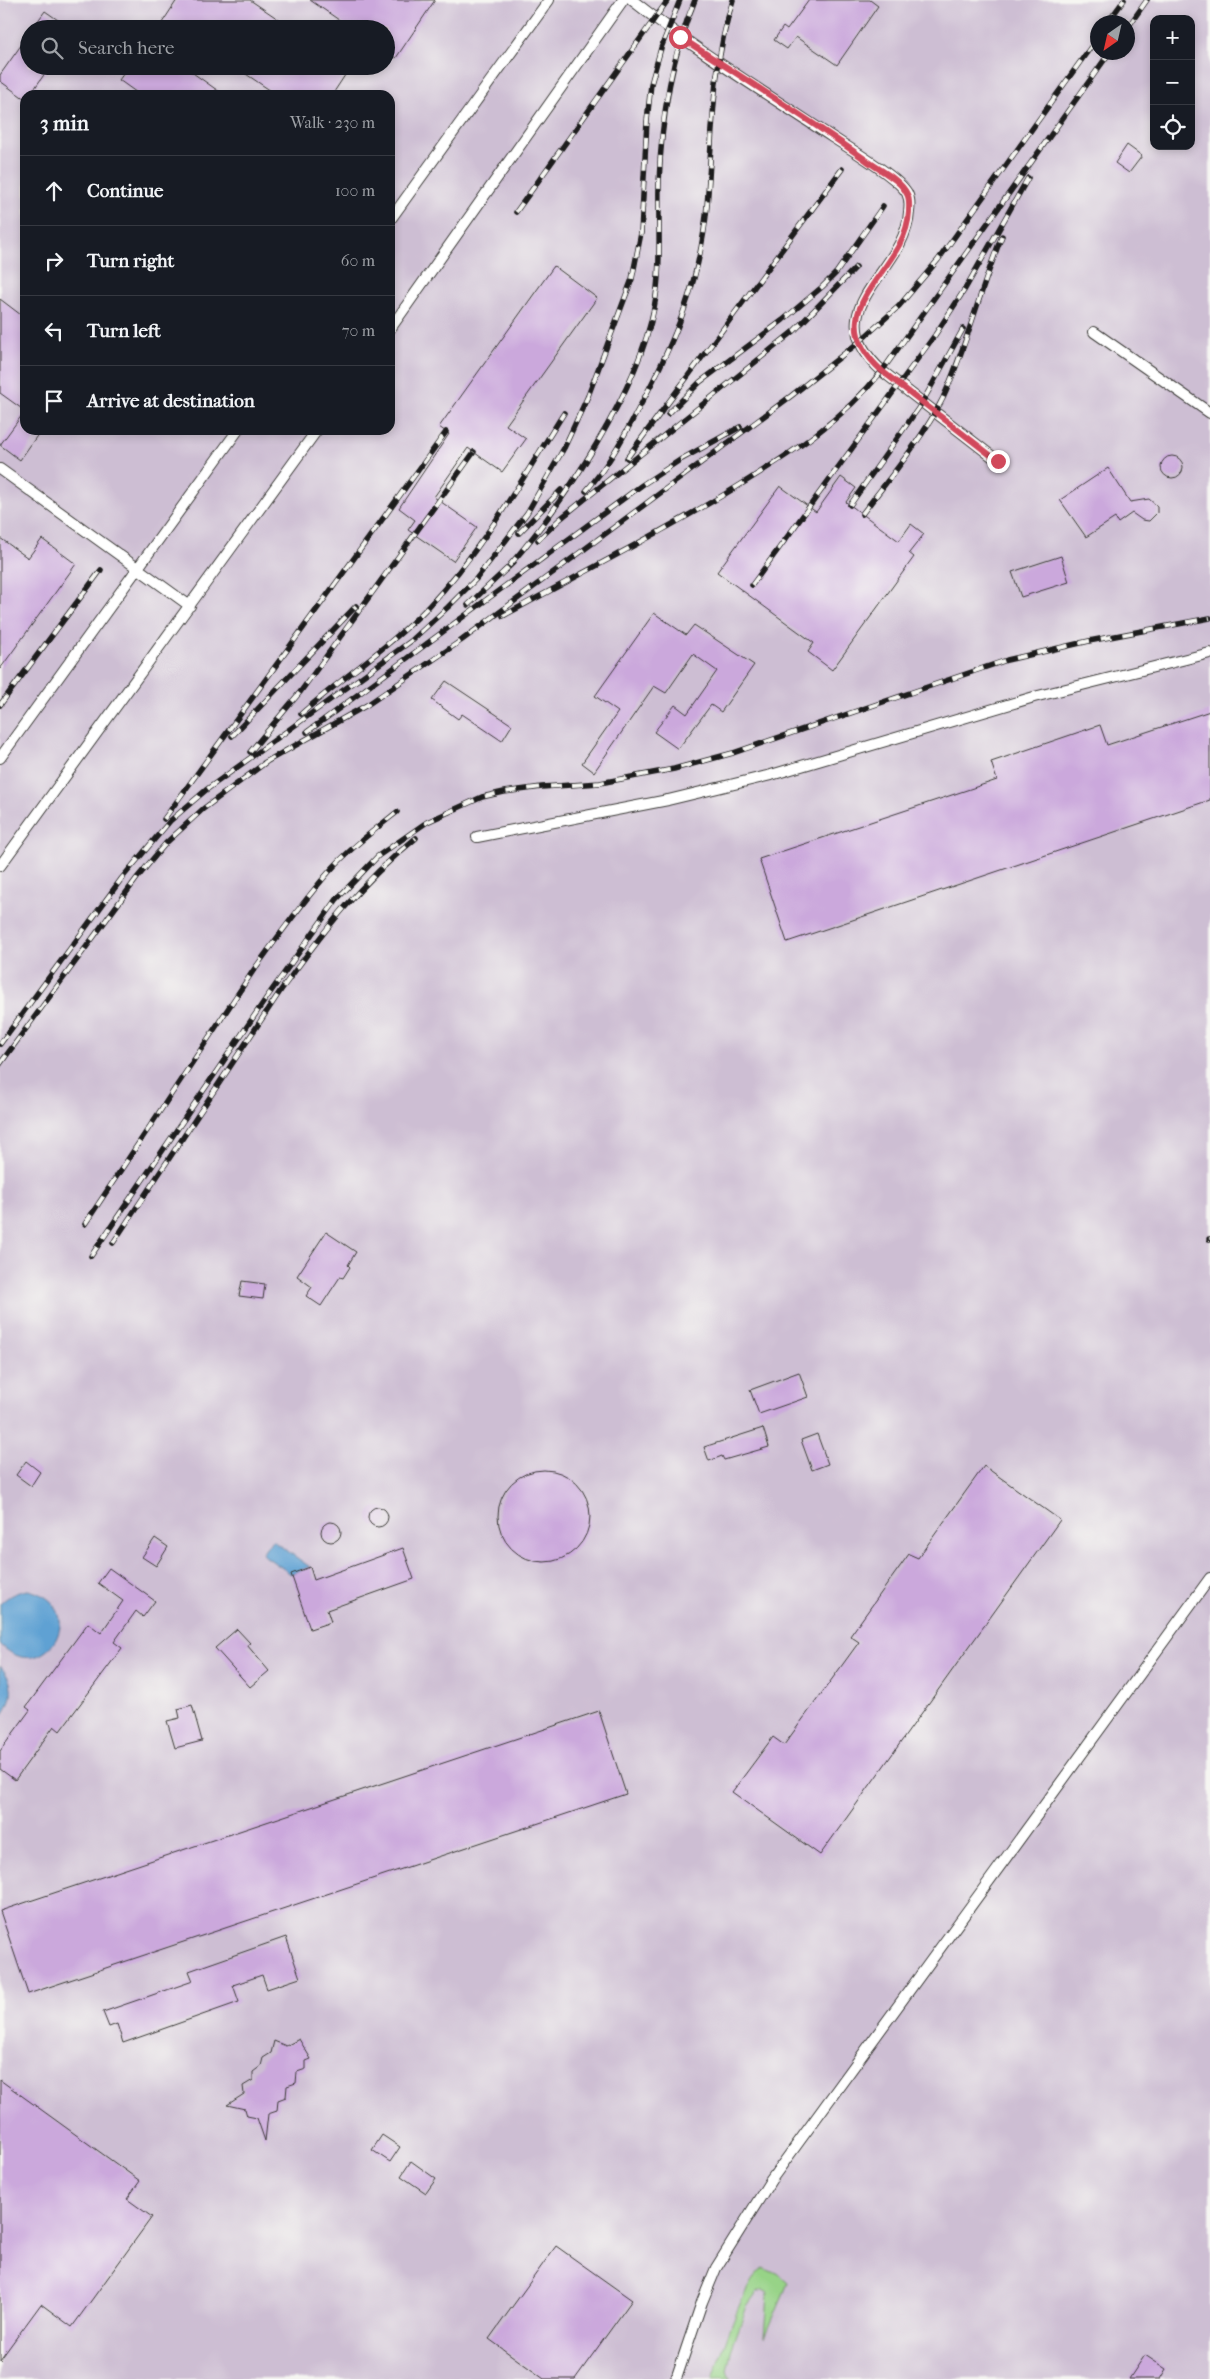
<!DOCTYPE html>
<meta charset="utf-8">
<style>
body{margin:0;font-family:"IM FELL French Canon",serif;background:#242831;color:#f1f3f6}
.controls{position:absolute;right:15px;top:15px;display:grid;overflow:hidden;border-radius:10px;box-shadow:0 2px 8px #0003}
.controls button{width:45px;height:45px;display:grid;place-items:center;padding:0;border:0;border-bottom:1px solid #363941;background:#171b24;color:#f1f3f6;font:25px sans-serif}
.compass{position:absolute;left:1090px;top:15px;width:45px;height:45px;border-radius:50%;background:#171b24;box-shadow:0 2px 8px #0003;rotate:214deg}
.stop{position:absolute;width:15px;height:15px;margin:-11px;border:4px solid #d1495b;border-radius:50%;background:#fff}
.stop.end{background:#d1495b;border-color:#fff;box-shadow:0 1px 5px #0008}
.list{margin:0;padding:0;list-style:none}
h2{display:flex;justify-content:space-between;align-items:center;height:65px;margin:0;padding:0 20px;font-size:21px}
h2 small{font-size:16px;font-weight:400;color:#9ea1a6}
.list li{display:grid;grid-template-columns:32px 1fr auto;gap:15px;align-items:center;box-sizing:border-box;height:70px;padding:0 20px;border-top:1px solid #363941}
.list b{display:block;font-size:19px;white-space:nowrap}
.list em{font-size:16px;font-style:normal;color:#9ea1a6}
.icon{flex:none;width:28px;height:28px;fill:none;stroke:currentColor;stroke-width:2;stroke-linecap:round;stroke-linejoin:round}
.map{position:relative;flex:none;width:1210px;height:2379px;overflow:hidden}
.search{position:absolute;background:#171b24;box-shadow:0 2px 8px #0003;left:20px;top:20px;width:375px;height:55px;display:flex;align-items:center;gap:12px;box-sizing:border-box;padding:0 18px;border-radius:28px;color:#9ea1a6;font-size:19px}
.panel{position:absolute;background:#171b24;box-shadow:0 2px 8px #0003;left:20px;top:90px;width:375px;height:345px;border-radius:15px}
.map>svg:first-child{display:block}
.industrial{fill:#cdbed3;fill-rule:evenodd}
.green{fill:#97d387;stroke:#5a7852}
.water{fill:#5fa1d3;stroke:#3e5e78}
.building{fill:#cba8dc}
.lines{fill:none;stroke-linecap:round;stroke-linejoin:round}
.lane-casing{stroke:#3c3b38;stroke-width:12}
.lane{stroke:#fff;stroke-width:10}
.rail-casing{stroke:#1c1c1c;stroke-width:5.5}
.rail{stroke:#f6f6f2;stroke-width:4;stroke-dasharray:11;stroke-linecap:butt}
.route{stroke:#d1495b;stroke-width:6}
</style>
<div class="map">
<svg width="1210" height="2379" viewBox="0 0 1210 2379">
<rect width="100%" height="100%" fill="#f6f6f2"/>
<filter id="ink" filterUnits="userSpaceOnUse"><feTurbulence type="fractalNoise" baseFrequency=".02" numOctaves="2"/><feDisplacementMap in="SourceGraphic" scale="10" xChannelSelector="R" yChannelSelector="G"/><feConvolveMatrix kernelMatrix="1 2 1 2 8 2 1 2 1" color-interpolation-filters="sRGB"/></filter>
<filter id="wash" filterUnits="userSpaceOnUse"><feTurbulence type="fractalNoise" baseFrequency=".0096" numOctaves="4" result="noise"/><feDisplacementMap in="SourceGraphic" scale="20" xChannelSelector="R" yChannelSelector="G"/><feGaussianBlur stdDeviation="1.12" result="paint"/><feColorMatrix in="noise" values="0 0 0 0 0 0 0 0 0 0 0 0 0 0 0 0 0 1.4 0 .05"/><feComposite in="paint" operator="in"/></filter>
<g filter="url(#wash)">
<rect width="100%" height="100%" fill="#f4e9d8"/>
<!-- industrial -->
<path class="industrial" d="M0,0H1210V2379H0ZM1154,19H1191V146H1154ZM1098,22H1128V52H1098ZM29,29H386V66H29ZM25,95H390V430H25Z"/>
<!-- green -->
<path class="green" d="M764,2267L778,2274L788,2283L765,2337L768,2293L763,2290L757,2292L747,2306L731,2351L727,2371L730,2379H713C722,2353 743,2281 764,2267Z"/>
<!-- water -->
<path class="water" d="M272,1540L310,1567L291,1574L262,1554Z
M28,1590C94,1605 45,1690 0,1644V1604C9,1595 16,1592 28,1590Z
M0,1666C15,1682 15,1701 0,1718Z"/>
<g id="blocks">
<!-- building -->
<path class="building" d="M177,0H250L293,29H158Z
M310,0H435L396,58L386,52V29H352Z
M809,0H870L878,6L837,65L796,37L787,49L774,40L783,27L787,30Z
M45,11L71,29H32Z
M29,34V66H50L30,95H25V99L0,81V75Z
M129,66H183L224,95H140L119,80Z
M234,66H351L332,95H277Z
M1127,145L1142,156L1129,173L1115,163Z
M554,266L597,298L506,425L526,439L502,472L468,448L434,497L477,527L453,561L408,530L415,520L399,508L449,434L439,427Z
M0,299L25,318V411L0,393Z
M25,411V430H41L20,460L0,445Z
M1161 467a11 11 0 1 1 22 0a11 11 0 1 1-22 0Z
M1108,468L1130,502L1149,499L1157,506V513L1149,521L1142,520L1132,513L1118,523L1115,518L1086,537L1060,500Z
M841,477L856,488L846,502L899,541L911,524L924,534L909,553L914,557L832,670L808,652L814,643L717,572L780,486L816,512Z
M0,538L28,558L42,539L76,564L0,669Z
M1061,556L1069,582L1021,597L1012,572Z
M654,613L686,635L694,625L754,665L721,712L711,705L678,749L654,732L675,705L687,714L717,671L693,654L666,693L654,686L594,772L582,763L618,712L595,696Z
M446,681L512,725L502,741L462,714L458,719L432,700Z
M1210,711V800L787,942L759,859L997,780L991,762L1100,725L1107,745Z
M326,1232L356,1252L348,1265L350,1267L343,1278L340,1277L321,1306L306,1296L312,1287L297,1276Z
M242,1281L265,1284L263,1299L239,1296Z
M799,1372L808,1397L759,1414L750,1390Z
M763,1428L769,1447L724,1460L722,1456L709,1461L704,1447Z
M817,1434L828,1464L812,1470L801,1440Z
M26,1461L40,1472L31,1486L16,1475Z
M984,1466L1060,1520L820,1855L732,1792L773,1737L784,1745L859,1642L850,1636L909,1554L918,1558Z
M498 1516a46 46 0 1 1 92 0a46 46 0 1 1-92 0Z
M368 1517a10 10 0 1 1 20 0a10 10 0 1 1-20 0Z
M321 1532a10 10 0 1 1 20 0a10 10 0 1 1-20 0Z
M155,1538L168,1547L156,1566L142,1557Z
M403,1548L414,1579L327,1610L331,1622L310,1629L291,1574L310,1567L314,1580Z
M109,1568L155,1601L143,1617L136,1611L114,1642L122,1648L60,1731L54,1726L15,1780L0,1769V1751L30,1710L26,1707L88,1623L101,1633L123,1601L98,1583Z
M237,1629L250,1643L247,1645L269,1671L250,1687L215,1648Z
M192,1705L202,1741L175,1748L167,1721L180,1718L178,1709Z
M599,1711L626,1794L28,1994L0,1911Z
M286,1937L300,1978L267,1989L262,1975L233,1985L239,2002L123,2043L117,2024L109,2027L103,2012L193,1981L189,1971Z
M299,2039L311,2059L306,2061V2069L297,2072L296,2083L287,2086L286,2097L278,2100L277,2111L268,2114L265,2141L257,2118L247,2116L245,2109L227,2105L244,2094L243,2086L253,2080V2072L261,2066L263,2058L271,2053L274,2041L286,2046Z
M0,2080L140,2181L127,2199L152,2217L72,2327L41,2304L0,2360Z
M382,2135L400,2147L390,2162L372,2150Z
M411,2161L436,2179L426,2193L401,2176Z
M556,2246L632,2300L575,2379H544L489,2339Z
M1145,2355L1166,2369L1160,2379H1129Z"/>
</g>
</g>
<g filter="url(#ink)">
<use href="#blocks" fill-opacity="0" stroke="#3c3b38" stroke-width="1"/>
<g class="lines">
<!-- lane casing -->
<g class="lane-casing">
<path id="lane" d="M632,0C695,50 764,92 832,137C849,148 898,177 907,193C910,199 910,205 909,212C906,274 813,308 882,371L998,461
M390,220L549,0
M390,329L623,0
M1094,332L1210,413
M0,469L190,606
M0,758L238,430
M477,837L668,800L771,775L1034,697L1210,653
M0,866L317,430
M676,2379L702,2302L716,2268L771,2180L1210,1578"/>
</g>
<!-- lane -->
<use href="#lane" class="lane"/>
<!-- rail casing -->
<g class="rail-casing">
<path id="rail" d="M1108,22L1124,0
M1128,27L1147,0
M516,212L668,0
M668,414L700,382L783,320L822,287L836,273L883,206
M627,458L842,169
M586,491C608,466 623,438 639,408C675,341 700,282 707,206C713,134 711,70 733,0
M850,505L922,403L963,329
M862,514C890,477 922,440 943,398C967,346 980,289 1002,236
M519,533L561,490
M538,540L560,519L794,331L856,267
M509,566C564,503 638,391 654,308C662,268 658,225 659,184C661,120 670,59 695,0
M752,585L935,335L965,289L1028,178
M468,605L514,562
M503,616C580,574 659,534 735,488C790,454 841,422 882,371L1110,52
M0,705L101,570
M301,714C343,677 391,646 429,606C483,549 522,479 564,413
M307,732L642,485L680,460L740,427
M232,736L356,606
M250,752L301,691L474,452
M264,763L367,705L462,640L791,396L859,342L899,306L938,260L1098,37
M164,819L446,432
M0,1044L122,878L170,821L206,790L411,641L448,607L476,579L527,513L564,448L588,396L632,279L641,233L647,121L651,84L661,48L680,0
M0,1064L137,878L166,843L203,809L269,760
M85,1224L253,971C277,938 301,904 328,873C348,850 373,831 397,812
M1209,1239H1210
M113,1243L281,990C323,932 359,884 416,838
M91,1256L267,997L337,899L378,856L427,822L482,797L504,792L542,787L600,783L674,769L733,753L1007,660L1089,641L1210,618"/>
</g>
<!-- rail -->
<use href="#rail" class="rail"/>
</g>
</g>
<g class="lines" filter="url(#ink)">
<!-- route -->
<path class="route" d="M680,37C743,78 806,117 866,160C879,170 900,179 907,194C910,199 909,206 909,212C906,274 813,308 882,371L998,461"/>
</g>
</svg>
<div class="controls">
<button>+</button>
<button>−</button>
<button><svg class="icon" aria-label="locate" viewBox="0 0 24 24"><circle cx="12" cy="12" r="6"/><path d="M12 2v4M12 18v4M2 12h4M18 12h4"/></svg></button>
</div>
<svg class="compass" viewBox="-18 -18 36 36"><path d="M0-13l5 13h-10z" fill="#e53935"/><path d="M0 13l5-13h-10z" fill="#9ea1a6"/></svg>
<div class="stop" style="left:680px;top:37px"></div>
<div class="stop end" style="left:998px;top:461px"></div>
<div class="search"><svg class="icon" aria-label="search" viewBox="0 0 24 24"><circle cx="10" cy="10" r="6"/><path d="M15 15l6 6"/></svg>Search here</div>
<section class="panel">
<h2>3 min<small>Walk · 230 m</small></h2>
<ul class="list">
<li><svg class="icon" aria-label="ahead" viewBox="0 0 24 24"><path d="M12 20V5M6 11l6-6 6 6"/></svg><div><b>Continue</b></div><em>100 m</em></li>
<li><svg class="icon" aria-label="right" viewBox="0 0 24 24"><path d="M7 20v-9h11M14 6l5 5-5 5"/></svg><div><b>Turn right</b></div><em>60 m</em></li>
<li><svg class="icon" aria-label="left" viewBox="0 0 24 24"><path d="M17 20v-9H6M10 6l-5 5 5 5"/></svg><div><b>Turn left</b></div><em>70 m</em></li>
<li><svg class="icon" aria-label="arrive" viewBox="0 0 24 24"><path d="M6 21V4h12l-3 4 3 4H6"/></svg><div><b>Arrive at destination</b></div></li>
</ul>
</section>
</div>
